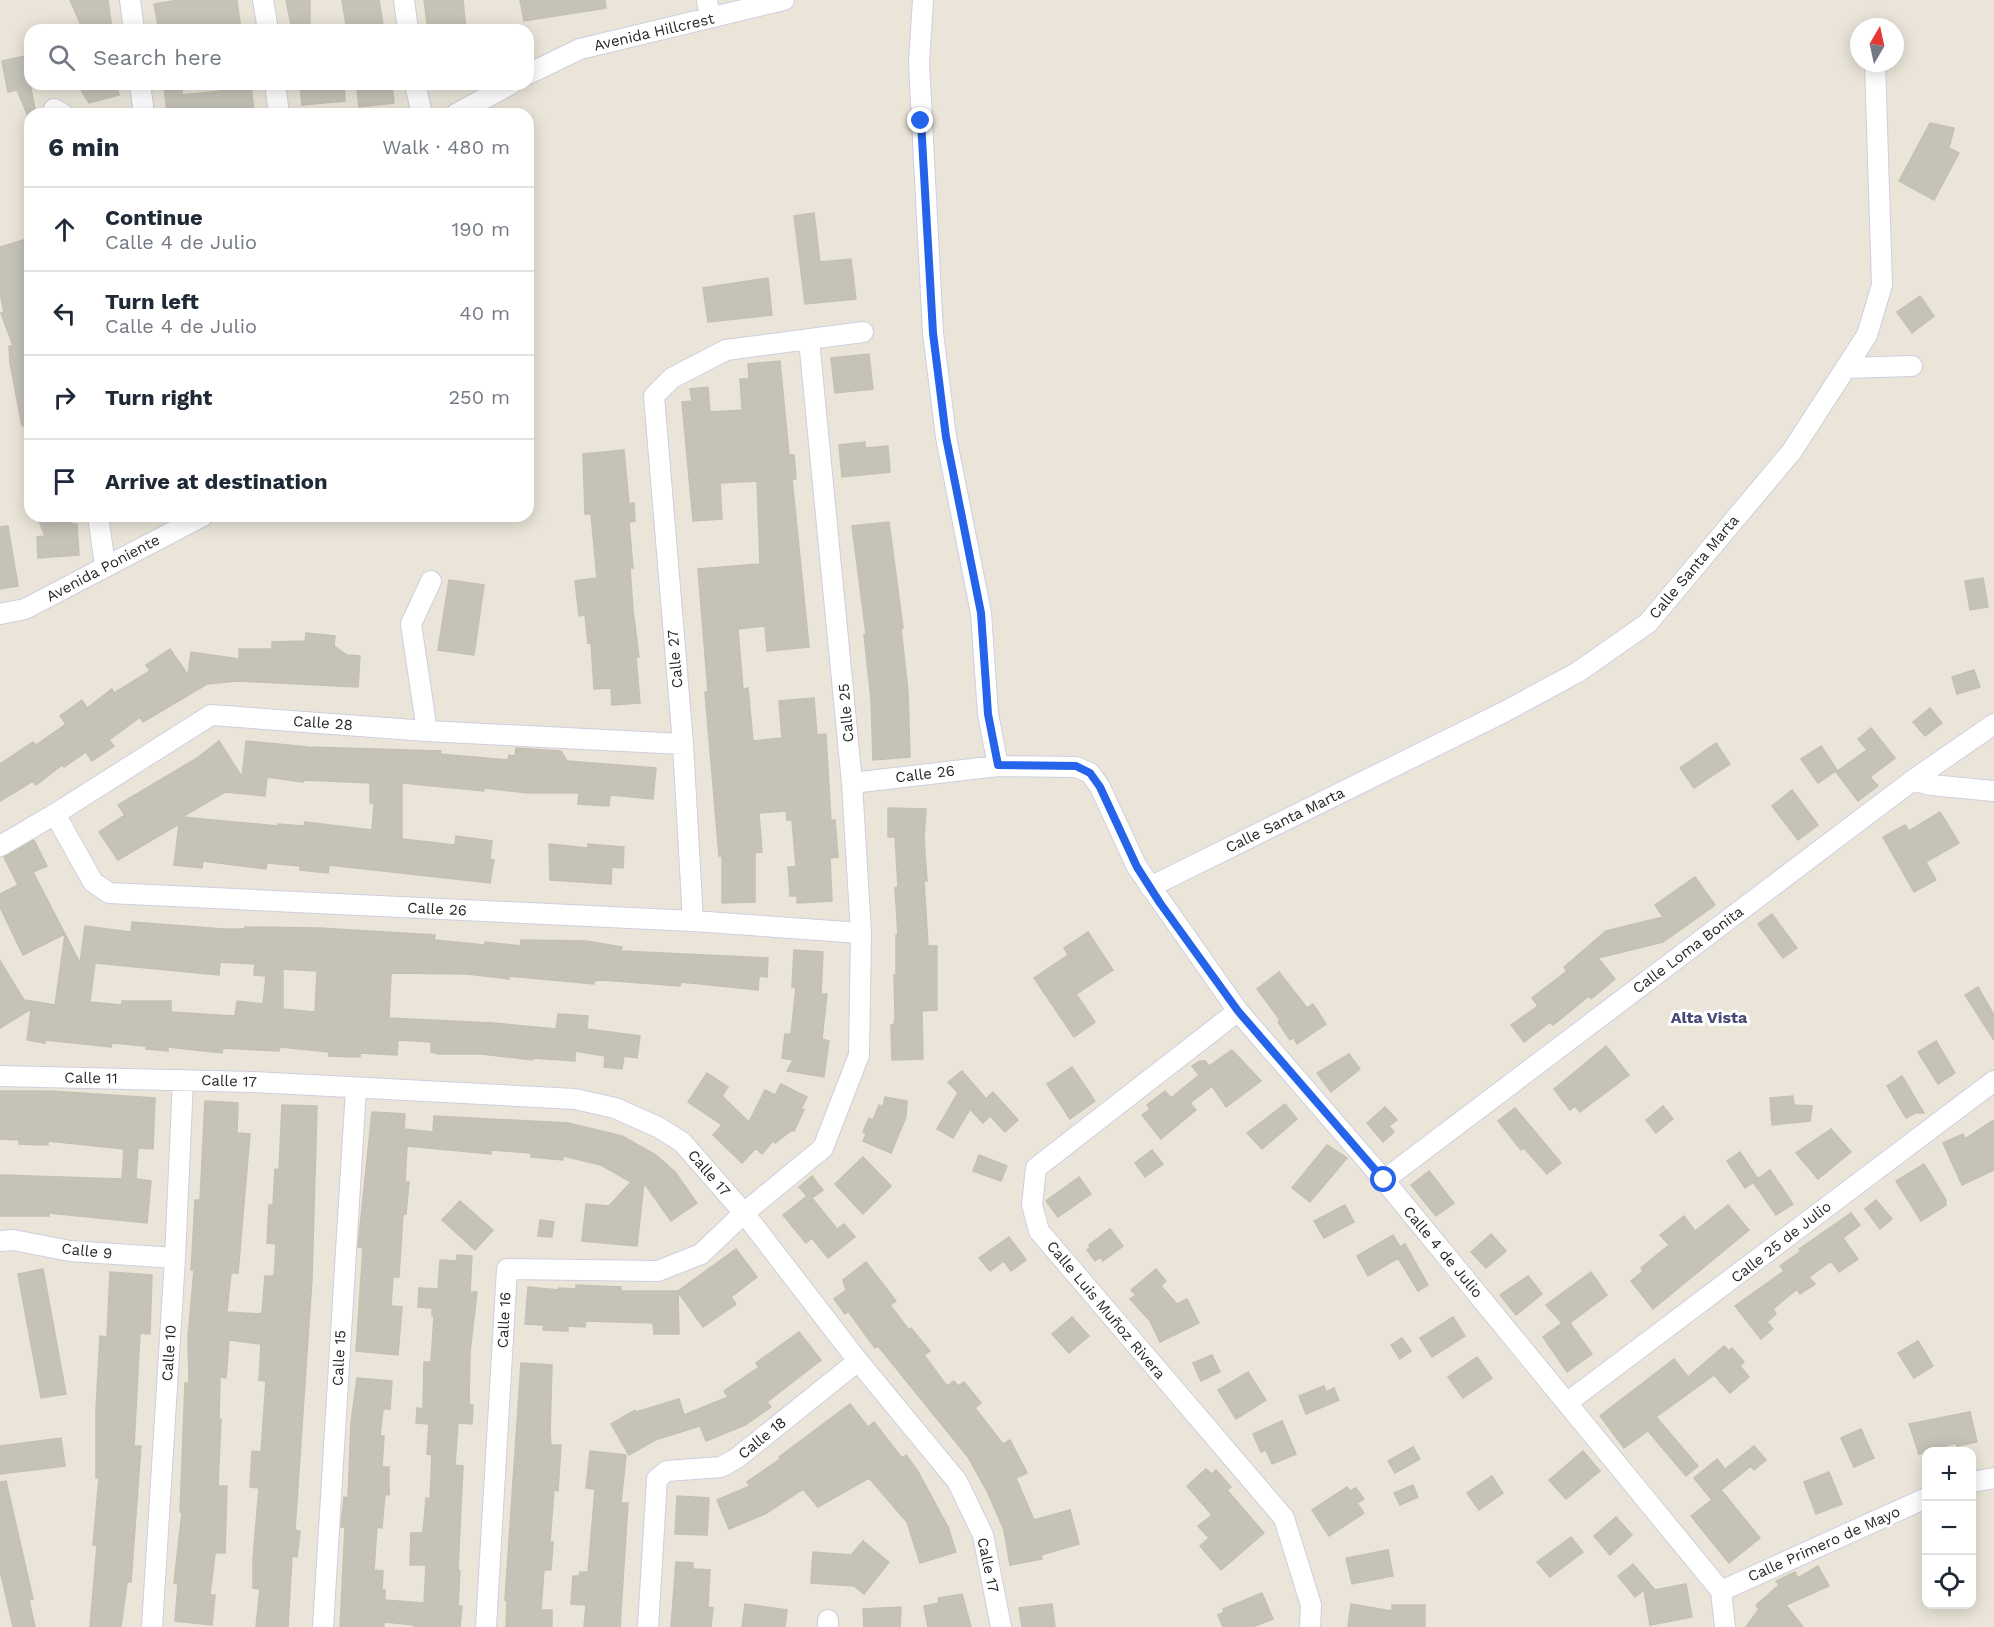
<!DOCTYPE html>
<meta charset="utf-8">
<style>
body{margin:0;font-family:"Work Sans",sans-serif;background:#f2f2f3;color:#1f2937}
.controls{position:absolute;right:18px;bottom:18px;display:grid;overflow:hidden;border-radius:12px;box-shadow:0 3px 15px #0003}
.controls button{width:54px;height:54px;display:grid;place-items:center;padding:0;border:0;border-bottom:2px solid #e0e1e3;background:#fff;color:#1f2937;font:30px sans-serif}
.compass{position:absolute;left:1850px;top:18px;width:54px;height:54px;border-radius:50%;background:#fff;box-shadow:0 3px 15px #0003;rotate:9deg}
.stop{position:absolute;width:18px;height:18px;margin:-14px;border:4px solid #2563eb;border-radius:50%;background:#fff}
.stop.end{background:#2563eb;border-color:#fff;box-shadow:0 2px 6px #0008}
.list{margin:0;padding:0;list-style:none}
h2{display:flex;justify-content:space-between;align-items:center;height:78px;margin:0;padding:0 24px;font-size:26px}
h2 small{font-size:20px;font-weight:400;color:#747a83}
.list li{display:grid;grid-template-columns:39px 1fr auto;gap:18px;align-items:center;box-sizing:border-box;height:84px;padding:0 24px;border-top:2px solid #e0e1e3}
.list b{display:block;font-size:22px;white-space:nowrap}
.list p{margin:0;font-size:20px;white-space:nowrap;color:#747a83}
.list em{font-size:20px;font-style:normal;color:#747a83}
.icon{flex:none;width:33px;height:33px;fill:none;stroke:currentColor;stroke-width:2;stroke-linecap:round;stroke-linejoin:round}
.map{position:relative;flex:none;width:1994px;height:1627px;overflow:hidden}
.search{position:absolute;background:#fff;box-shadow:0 3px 15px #0003;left:24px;top:24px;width:510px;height:66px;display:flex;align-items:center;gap:15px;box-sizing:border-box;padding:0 21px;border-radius:18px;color:#747a83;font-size:22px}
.panel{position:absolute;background:#fff;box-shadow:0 3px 15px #0003;left:24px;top:108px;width:510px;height:414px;border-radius:18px}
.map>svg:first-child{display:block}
.building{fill:#c5c2b8;stroke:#c5c1b2;stroke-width:1.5;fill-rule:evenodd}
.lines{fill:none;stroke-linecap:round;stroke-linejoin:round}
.minor-casing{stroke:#cecee0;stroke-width:22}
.minor{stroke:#fff;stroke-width:20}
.route{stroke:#2563eb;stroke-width:8}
.labels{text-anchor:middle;stroke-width:6;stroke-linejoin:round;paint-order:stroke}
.street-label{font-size:15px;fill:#272727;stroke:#fff}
.neighbourhood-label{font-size:16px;font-weight:bold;fill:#494976;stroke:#fff}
</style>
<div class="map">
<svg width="1994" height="1627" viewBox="0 0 1994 1627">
<rect width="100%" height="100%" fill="#eae5d8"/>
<!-- building -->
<path class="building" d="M70,0H108L112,30H83Z
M179,0H237L241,30L175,27V30H159L154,4Z
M286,0H310V30H292Z
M342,0H379L384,30H347Z
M424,0H463L466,30H428Z
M520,0H605L606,8L524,21Z
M30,55V84L36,114H30V121L17,90L8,92L2,61Z
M77,84H116L119,95L89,103Z
M164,84H182V95L220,91L219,87L251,84L254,113L167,114Z
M300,84H344L345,101L302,105Z
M374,84H392L394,103L359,107L357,88Z
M1930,123L1954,128L1949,148L1959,153L1934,200L1899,181Z
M814,213L820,262L851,259L856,299L805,304L794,216Z
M30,238V425L22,426L10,363L9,346H13L1,313H4L0,292V247Z
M768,278L772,315L708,322L703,288Z
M1920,296L1934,316L1912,333L1897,312Z
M869,354L873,389L835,393L831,358Z
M780,361L789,455H794L796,479H792L809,647L767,651L765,626L738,629L743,689L748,688L753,741L782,738L779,701L814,698L817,735L826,734L831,821L835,820L838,857L830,858L832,901L797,903V896H790L788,867H796L792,820H787L786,811L759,813L762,852L755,853V902L722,903V856H719L705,692H708L698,569L760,564L757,481L720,483L722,519L693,521L682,402L692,401L690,389L708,387L710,412L742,410L740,379H749L748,364Z
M865,442V448L888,446L890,472L842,477L839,445Z
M624,450L629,504L634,503L635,521L629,522L633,568H630L633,610L639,657H636L640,703L612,705L611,688L594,689L591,642L588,643L585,615L579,616L575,581L597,578L591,514H585L583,454Z
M37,516H71L72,524H77L79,555L38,558L37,537L45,536Z
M889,522L903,628H901L908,692L910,757L873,760L871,699L864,635L866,634L852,526Z
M8,526L18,586L0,589V527Z
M1983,578L1988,607L1970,610L1965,581Z
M449,580L484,585L474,655L438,650Z
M306,633L335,636L334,646L347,655L360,656L358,687L238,681L207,684L143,722L140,717L109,740L114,746L92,761L86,752L64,767L62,765L36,785L33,781L0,801V764L33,742L36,745L66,724L60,716L82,700L87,708L112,689L114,693L150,671L146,665L170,649L188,675L191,652L239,659V649H272V642L305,641Z
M1974,670L1980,687L1957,694L1952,677Z
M1930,708L1942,723L1925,736L1913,722Z
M1871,728L1895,758L1870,777L1878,786L1858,801L1836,772L1867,750L1858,739Z
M219,741L242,777L246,741L308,747L441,751L440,754L508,760L509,755L515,756L516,748L561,751L567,761L656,768L653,799L610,795L609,806L578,804L579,793H528L484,788V791L402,783V839L455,845L456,836L492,841L490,859L494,860L490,883L329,865L328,873L300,870V866L267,863L266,869L203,861L202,868L174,865L179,824L118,860L99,832L125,815L118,805L197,758ZM267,777L303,782L304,780L370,783V803H374L372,830L305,822L304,826L278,824V826L182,817L225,792L265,796Z
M1716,743L1730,764L1694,788L1680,768Z
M1821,746L1837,770L1818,783L1801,759Z
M1792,790L1818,825L1798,840L1772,806Z
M888,808L926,809L924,838L927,881H924L928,946H937V1010L922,1011L923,1059L892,1060L891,1025H894L895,1017L894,975H896V935H898L895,888L898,887L895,837H888Z
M1940,812L1959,843L1926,862L1936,880L1914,892L1883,837L1905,825L1909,831Z
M34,840L47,866L33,872L65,934L23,955L0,907V894L18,885L4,857Z
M549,844L588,848V844L624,847L623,868L612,867L611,884L550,880Z
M1695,877L1715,905L1663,942L1598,958L1615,979L1591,999L1589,996L1553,1025L1550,1022L1524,1042L1511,1025L1538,1006L1532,998L1567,971L1564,967L1606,931L1663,917L1655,905Z
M1772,914L1797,948L1783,958L1758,924Z
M132,922L224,929H245V927L319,928L435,935L434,940L485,945V942L520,946L521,940L587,941L622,947L621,951L768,958L767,977L759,976L758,990L681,982L680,986L602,980L594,981V984L509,976V979L467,974L391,973L389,1018L493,1023L556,1029L558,1014L588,1016L587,1029L640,1036L637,1058L624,1056L622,1069L604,1067L605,1056L575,1051V1061L533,1058V1060L481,1054H438L431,1052V1042L398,1040L397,1055L360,1053V1057L329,1056V1052L280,1047L279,1051L223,1048L222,1053L168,1047V1051L146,1049V1046L112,1043L111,1047L45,1040V1043L27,1040L31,1009L0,1028V961L24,1000L55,1005L65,934L80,963L85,926L131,932ZM220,962L255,964L254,975L266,976L263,1004L237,1001L235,1016L171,1012V1001H122V1005L90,1002L95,963L219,975ZM283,969L317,971L315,1012L283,1009Z
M1088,932L1113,970L1076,994L1095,1022L1074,1037L1034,978L1068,955L1064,948Z
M794,950L823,952L821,994H827L822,1039L829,1041L824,1077L787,1071L793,1060L782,1058L785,1034H791L796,987H792Z
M1279,972L1307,1008L1313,1004L1326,1024L1297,1044L1293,1037L1290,1040L1278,1022L1280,1020L1257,989Z
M1978,987L1994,1015V1040L1965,995Z
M1936,1041L1955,1073L1938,1084L1918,1052Z
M1606,1046L1629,1075L1580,1112L1575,1106L1570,1110L1554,1089Z
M1232,1050L1261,1081L1226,1107L1212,1086L1190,1103L1196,1110L1161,1139L1142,1115L1150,1109L1147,1105L1165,1091L1171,1098L1199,1075L1192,1066L1200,1061H1205L1209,1066Z
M1349,1054L1360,1069L1331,1092L1317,1073Z
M1072,1067L1095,1101L1070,1119L1047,1084Z
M962,1071L986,1099L993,1092L1018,1120L1005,1132L990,1116L983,1123L970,1109L953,1138L937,1129L958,1093L948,1082Z
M707,1073L728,1087L722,1096L749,1122L765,1090L775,1095L781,1084L807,1097L801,1109L804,1110L794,1131L792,1130L775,1143L773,1141L762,1154L756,1148L742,1163L713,1135L722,1125L688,1102Z
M1902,1076L1924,1113H1915L1906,1118L1887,1086Z
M0,1091H50L155,1098L153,1149L138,1148L136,1179L151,1181L147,1223L49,1213V1216H0V1175L122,1179L124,1149L48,1141V1145L19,1144V1140L0,1139Z
M1793,1096L1794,1105L1812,1106L1810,1121L1772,1125L1770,1098Z
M885,1097L907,1101L906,1117L891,1153L863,1141L866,1134L863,1132L869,1118L873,1120L879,1105L883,1107Z
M205,1101L238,1103L237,1133L250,1134L238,1273H231L227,1312L259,1314L262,1313L265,1276H274L276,1244L267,1243L269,1205H273L275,1169L279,1170L282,1105L317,1106L312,1279L295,1530L300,1531L297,1557L292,1556L288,1627H256L260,1589L253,1588V1559L259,1488L250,1487L252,1451L261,1452L266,1381L259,1380L261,1344L229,1340L226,1378L220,1377L219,1419H221L218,1486H227L225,1553H215L210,1595H215L212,1625L175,1621L178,1584L174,1583L182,1512H180L185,1383H189L188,1337L194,1270H191L193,1236L195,1200H200Z
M1285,1104L1297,1119L1262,1149L1247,1133Z
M1663,1106L1673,1119L1656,1133L1646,1120Z
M1385,1107L1397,1120L1389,1126L1394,1132L1383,1142L1367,1123Z
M1515,1108L1561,1163L1547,1174L1524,1148L1521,1150L1498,1121Z
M372,1112L405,1114L404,1129L433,1132L434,1116L568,1123L622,1136L656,1155L675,1172L697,1203L671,1221L644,1183L637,1246L582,1241L586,1204L609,1206L631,1182L601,1165L563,1156V1160L531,1157V1153L491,1150V1154L407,1146L405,1182H409L406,1214L403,1213L399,1277H393L391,1306L402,1307L398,1355L356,1351L363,1248L358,1247Z
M1994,1120V1170L1962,1185L1943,1143L1963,1134L1965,1139Z
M1831,1129L1851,1152L1818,1179L1796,1153Z
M1327,1145L1347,1158L1310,1202L1292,1188Z
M1152,1150L1163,1164L1145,1177L1135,1163Z
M1740,1152L1758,1179L1745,1188L1727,1161Z
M979,1155L1007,1166L1001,1181L973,1171Z
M863,1157L891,1186L863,1214L835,1184Z
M1924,1164L1946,1200V1205L1921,1221L1896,1181Z
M1770,1170L1793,1204L1776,1215L1753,1182Z
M1429,1171L1454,1203L1436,1216L1411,1185Z
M812,1176L823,1190L812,1198L837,1229L844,1224L855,1237L828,1258L812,1238L806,1243L783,1215L807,1196L799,1187Z
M1079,1177L1091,1194L1058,1217L1046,1201Z
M1876,1200L1892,1219L1880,1229L1865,1209Z
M460,1201L493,1230L475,1250L442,1220Z
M1345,1205L1354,1222L1324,1238L1314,1221Z
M1728,1205L1749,1230L1653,1309L1631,1281L1643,1271L1641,1268L1669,1245L1660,1235L1684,1216L1695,1231Z
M1851,1213L1860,1225L1843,1238L1858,1259L1839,1272L1831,1261L1809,1277L1815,1284L1800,1294L1797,1289L1773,1309L1776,1314L1767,1322L1773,1329L1761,1339L1735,1306L1784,1271L1780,1266L1801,1251L1799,1249Z
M540,1220L554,1222L552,1237L538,1236Z
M1110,1229L1123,1246L1103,1261L1100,1257L1095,1261L1087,1250L1090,1247L1089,1245Z
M1491,1234L1506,1251L1486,1268L1471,1252Z
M1393,1235L1400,1247L1405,1244L1428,1285L1418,1291L1398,1258L1368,1276L1357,1256Z
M1009,1237L1026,1260L1011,1271L1004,1261L990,1271L979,1258Z
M736,1249L757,1277L731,1297L736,1304L703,1327L678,1292L679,1334H654L653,1323L586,1321L585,1327L568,1326V1331L543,1330L544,1325L525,1324L528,1287L559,1290V1288L576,1289V1285L621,1287V1291H678Z
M457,1255L472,1256L470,1292H477L470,1352L469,1404L473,1405L472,1424L458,1423L455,1465L463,1466L458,1570L460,1571L458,1606H462L460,1627H414V1625L384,1622V1627H340L345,1527H341L344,1497L348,1498L351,1423L357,1378L392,1381L390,1409H383L380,1436H384L382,1467H389V1495L385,1494L382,1528L377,1527L374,1570L383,1571L382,1590H385V1600L424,1603L426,1565H410L411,1533H423L426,1498L430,1499L432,1455L427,1454L429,1424L416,1423L417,1408L423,1409L424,1362H431L434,1316H432V1308L418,1307L419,1288L438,1289L440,1260L457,1261Z
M866,1262L896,1301L890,1305L909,1330L911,1328L930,1351L924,1355L947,1386L954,1381L958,1386L964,1382L981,1403L975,1408L1003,1444L1010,1440L1027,1473L1016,1478L1034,1520L1070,1510L1079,1544L1041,1555L1042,1559L1010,1565L1004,1530L988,1493L968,1457L878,1346L875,1348L848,1311L845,1314L834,1299L846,1290L843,1280Z
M43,1269L66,1394L41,1398L18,1274Z
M1156,1269L1166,1281L1161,1286L1177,1304L1187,1299L1199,1323L1160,1342L1150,1321L1130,1299L1136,1295L1131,1290Z
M110,1272L152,1275L150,1334L140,1333L134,1446H141L131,1582H127L121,1627H90L97,1545H93L99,1478H96V1409L100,1336L107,1337Z
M1591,1272L1607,1295L1570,1323L1592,1354L1567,1372L1543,1337L1562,1323L1546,1305Z
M1528,1276L1542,1294L1516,1315L1500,1295Z
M1072,1317L1089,1336L1069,1353L1052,1334Z
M1453,1317L1465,1336L1432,1357L1420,1338Z
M799,1332L821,1360L767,1402L771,1407L745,1425L706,1441L700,1426L655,1440L629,1455L611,1424L635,1410L636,1412L679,1399L684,1415L728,1397L724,1391L759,1367L756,1363Z
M1402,1338L1411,1351L1400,1359L1391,1345Z
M1918,1341L1933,1366L1914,1378L1898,1353Z
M1724,1346L1729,1351L1732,1348L1744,1362L1740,1366L1749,1377L1730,1393L1714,1375L1656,1417L1698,1466L1686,1476L1648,1431L1624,1448L1600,1416L1674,1359L1688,1377Z
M1212,1355L1220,1372L1201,1381L1193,1363Z
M1477,1357L1492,1378L1463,1398L1448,1377Z
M521,1363L552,1365L550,1434L551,1445H561L558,1491L554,1490L550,1542H553L551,1570H544L541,1610H552V1627H506L507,1600H505Z
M1248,1372L1266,1400L1236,1419L1218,1390Z
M1324,1386L1326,1392L1334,1388L1339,1400L1306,1414L1299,1396Z
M850,1404L868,1427L874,1422L902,1458L906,1455L917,1470L948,1527L956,1552L920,1563L907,1522L869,1478L818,1507L803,1489L765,1514L729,1529L717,1500L750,1486L747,1482L780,1459L779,1457Z
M1970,1412L1977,1442L1957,1446L1956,1443L1919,1454L1909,1424Z
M1282,1421L1296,1454L1272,1464L1266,1450L1261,1452L1253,1434Z
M1861,1429L1874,1458L1854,1467L1841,1438Z
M61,1438L65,1466L0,1474V1446Z
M1754,1446L1766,1460L1754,1470L1751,1466L1721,1490L1760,1538L1729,1563L1691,1516L1712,1500L1694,1478L1717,1459L1725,1469Z
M1413,1447L1420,1459L1395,1473L1388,1461Z
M590,1451L626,1455L621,1503H628L620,1627H584L586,1605L571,1604L573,1576H579L580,1572H588L595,1489L586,1488Z
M1583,1451L1600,1471L1566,1499L1549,1480Z
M1206,1469L1212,1474L1216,1470L1231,1487L1227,1490L1264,1533L1221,1570L1200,1546L1209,1538L1198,1526L1212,1515L1187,1486Z
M1829,1472L1842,1504L1816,1514L1804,1482Z
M1492,1476L1503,1493L1479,1510L1467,1493Z
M6,1481L33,1599L29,1600L35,1627H13L0,1570V1482Z
M1413,1485L1418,1497L1400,1505L1394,1493Z
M1347,1487L1350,1491L1356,1488L1364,1499L1357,1503L1364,1513L1329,1536L1312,1510Z
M677,1496L709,1498L707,1535L675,1534Z
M1616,1517L1632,1535L1610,1555L1594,1536Z
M1571,1537L1583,1552L1550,1577L1537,1562Z
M863,1541L889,1562L864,1594L854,1586L811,1583L813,1552L851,1555Z
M1388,1550L1393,1576L1352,1584L1346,1558Z
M676,1562L693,1563V1569L710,1570L708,1607L713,1608L711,1627H671Z
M1633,1564L1655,1590L1686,1584L1692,1617L1650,1625L1644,1590L1635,1597L1618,1576Z
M1818,1566L1829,1586L1786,1605L1803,1627H1746L1759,1609L1756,1605L1779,1585L1776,1581L1795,1572L1798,1578Z
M1262,1593L1273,1619L1252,1627H1223L1218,1615L1224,1612L1223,1609Z
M962,1594L971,1627H928L924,1606L939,1603L938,1598Z
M745,1604L787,1610L785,1627H742Z
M1052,1604L1055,1627H1022L1019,1608Z
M1351,1604L1392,1611V1605H1425V1627H1348Z
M901,1607L900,1627H864L863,1609Z"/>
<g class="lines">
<!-- minor casing -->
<g class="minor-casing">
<path id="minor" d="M130,0L134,30
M263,0L268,30
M404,0L408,30
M707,0L710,18
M923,0L919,63L933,333L946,437L981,613L988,714L998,766
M528,74L580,49L784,0
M140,84L144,114
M275,84L279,114
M415,84L422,114
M54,109L63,114
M456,114L511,84
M1845,368L1912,366
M98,516L105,565
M0,614L25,609L203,516
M427,731L411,624L431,581
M1913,780L1931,785L1994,791
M852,783L998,766L1076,767L1090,773L1100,787L1137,867L1238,1011L1384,1180L1721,1591L1725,1627
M55,814L93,882L109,893L693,921L861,933
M0,846L55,814L211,715L427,731L683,744
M1150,887L1504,712L1578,672L1648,623L1792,451L1867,335L1882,285L1875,63
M693,921L683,744L654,396L672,378L726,350L863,332
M1238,1011L1036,1168L1032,1205L1039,1231L1284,1518L1311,1605L1310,1627
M0,1076L253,1082L575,1099L615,1108L658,1127L682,1142L744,1213L858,1361L957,1481L983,1535L1001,1627
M1384,1180L1913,780L1994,724
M0,1241L13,1240L70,1251L175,1258
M1568,1402L1994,1081
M1972,1482L1994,1478
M1721,1591L1926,1498
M828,1620V1627
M152,1627L175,1258L183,1080
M323,1627L356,1088
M486,1627L507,1269L658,1271L701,1254L744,1213L823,1148L859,1055L861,933L852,783L809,340
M648,1627L657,1479L667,1471L721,1467L737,1458L858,1361"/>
</g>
<!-- minor -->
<use href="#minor" class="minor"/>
</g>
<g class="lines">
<!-- route -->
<path class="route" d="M921,121L933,333L946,437L981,613L988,714L998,765L1076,766L1090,773L1100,787L1137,867L1160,903L1238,1011L1384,1180"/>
</g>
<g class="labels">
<!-- street labels -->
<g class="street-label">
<text transform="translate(654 32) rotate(-13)" y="5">Avenida Hillcrest</text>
<text transform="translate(1694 567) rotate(-50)" y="5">Calle Santa Marta</text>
<text transform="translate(103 568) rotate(-28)" y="5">Avenida Poniente</text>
<text transform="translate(675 659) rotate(-95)" y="5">Calle 27</text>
<text transform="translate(846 713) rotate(-95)" y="5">Calle 25</text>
<text transform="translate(323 723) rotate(4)" y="5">Calle 28</text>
<text transform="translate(925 774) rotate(-7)" y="5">Calle 26</text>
<text transform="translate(1285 820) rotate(-26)" y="5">Calle Santa Marta</text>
<text transform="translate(437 909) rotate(3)" y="5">Calle 26</text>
<text transform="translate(1688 950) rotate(-37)" y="5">Calle Loma Bonita</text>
<text transform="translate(91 1078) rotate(1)" y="5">Calle 11</text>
<text transform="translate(229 1081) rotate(2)" y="5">Calle 17</text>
<text transform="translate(709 1173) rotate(49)" y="5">Calle 17</text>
<text transform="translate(1781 1242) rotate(-38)" y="5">Calle 25 de Julio</text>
<text transform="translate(87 1251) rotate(6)" y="5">Calle 9</text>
<text transform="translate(1443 1252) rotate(50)" y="5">Calle 4 de Julio</text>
<text transform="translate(1106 1310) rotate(50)" y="5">Calle Luis Muñoz Rivera</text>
<text transform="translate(504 1320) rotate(-87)" y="5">Calle 16</text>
<text transform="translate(169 1353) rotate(-86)" y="5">Calle 10</text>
<text transform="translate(339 1358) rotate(-87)" y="5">Calle 15</text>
<text transform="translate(762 1438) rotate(-39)" y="5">Calle 18</text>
<text transform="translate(1824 1544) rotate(-24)" y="5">Calle Primero de Mayo</text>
<text transform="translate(988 1565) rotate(78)" y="5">Calle 17</text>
</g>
<!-- neighbourhood labels -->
<g class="neighbourhood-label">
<text x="1709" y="1023">Alta Vista</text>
</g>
</g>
</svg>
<div class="controls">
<button>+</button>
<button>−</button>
<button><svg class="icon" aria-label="locate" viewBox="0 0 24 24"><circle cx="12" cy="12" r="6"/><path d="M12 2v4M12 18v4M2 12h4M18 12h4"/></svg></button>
</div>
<svg class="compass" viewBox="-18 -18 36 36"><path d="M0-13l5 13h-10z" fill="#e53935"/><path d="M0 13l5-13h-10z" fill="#747a83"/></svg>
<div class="stop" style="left:1384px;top:1180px"></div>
<div class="stop end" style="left:921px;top:121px"></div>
<div class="search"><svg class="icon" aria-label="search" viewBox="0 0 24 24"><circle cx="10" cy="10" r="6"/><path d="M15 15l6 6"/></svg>Search here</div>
<section class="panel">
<h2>6 min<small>Walk · 480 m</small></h2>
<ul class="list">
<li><svg class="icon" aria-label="ahead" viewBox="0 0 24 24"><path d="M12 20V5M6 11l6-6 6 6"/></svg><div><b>Continue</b><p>Calle 4 de Julio</p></div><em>190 m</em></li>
<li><svg class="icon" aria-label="left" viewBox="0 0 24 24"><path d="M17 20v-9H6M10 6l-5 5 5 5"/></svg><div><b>Turn left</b><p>Calle 4 de Julio</p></div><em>40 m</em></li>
<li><svg class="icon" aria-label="right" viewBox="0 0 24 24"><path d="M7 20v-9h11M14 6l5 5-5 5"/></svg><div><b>Turn right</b></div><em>250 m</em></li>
<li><svg class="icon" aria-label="arrive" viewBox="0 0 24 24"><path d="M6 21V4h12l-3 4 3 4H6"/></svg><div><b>Arrive at destination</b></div></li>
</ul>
</section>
</div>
